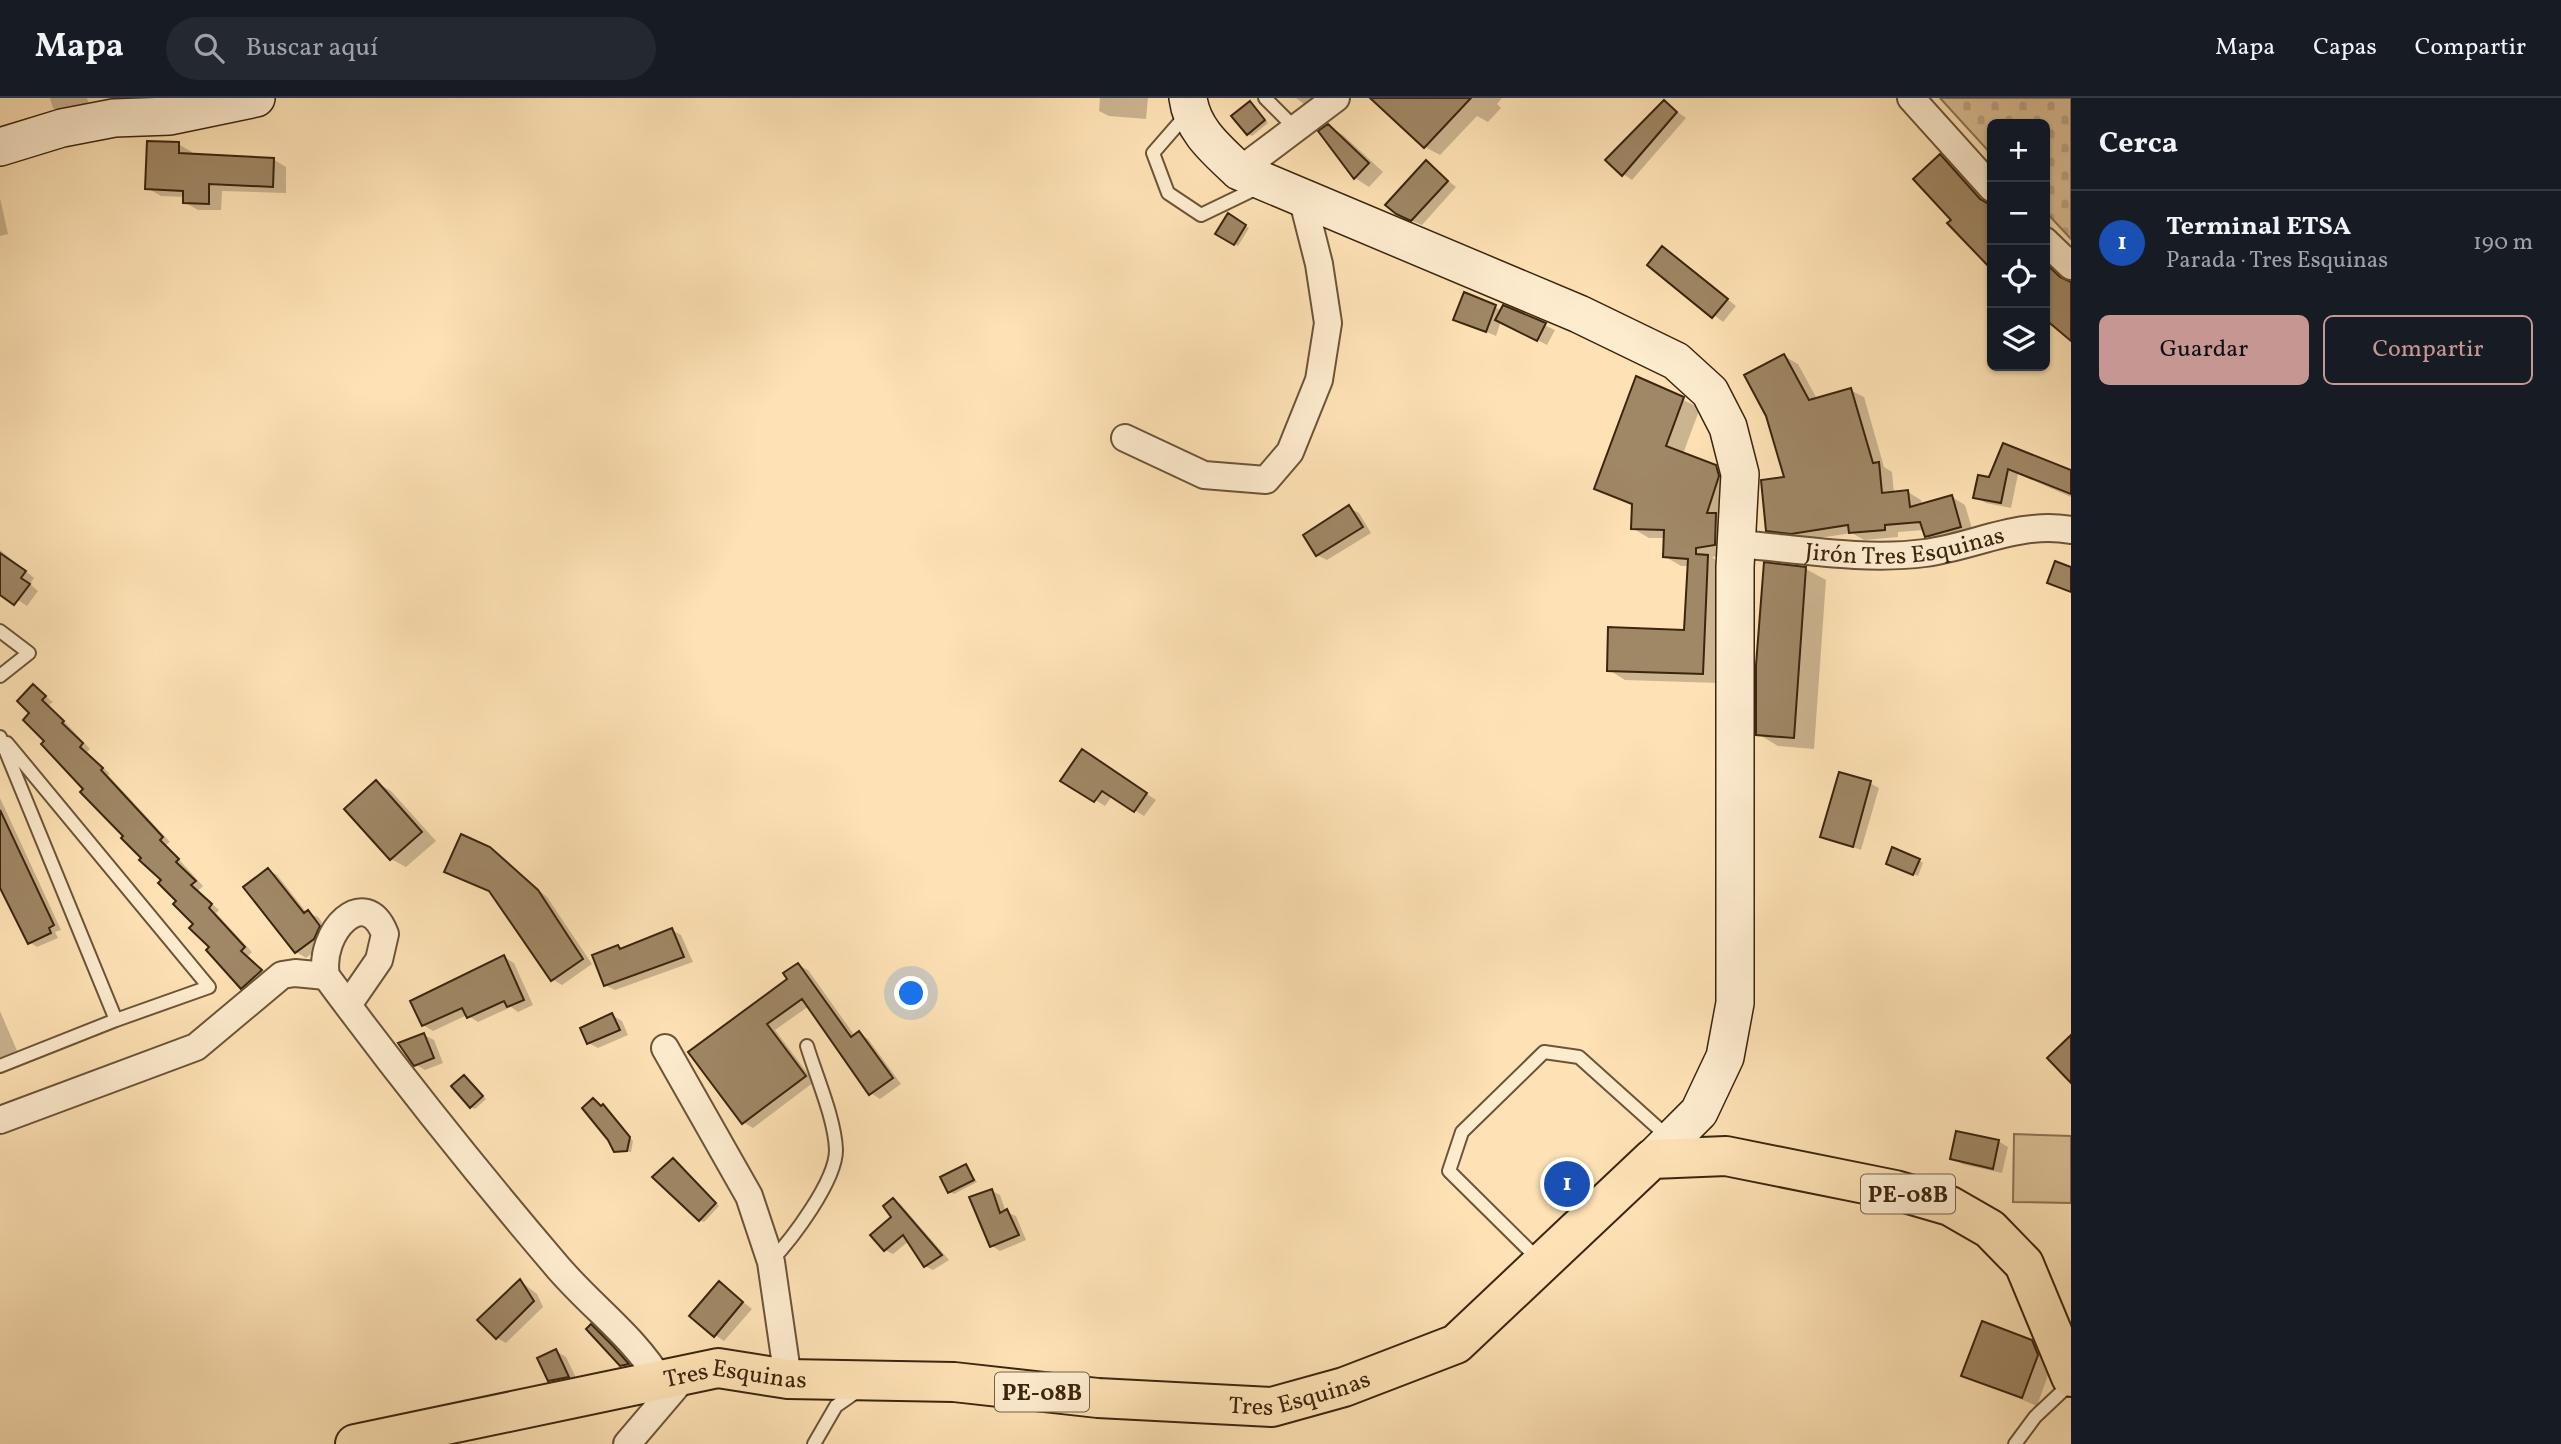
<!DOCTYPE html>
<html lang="es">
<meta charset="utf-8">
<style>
body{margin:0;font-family:Vollkorn,serif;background:#242831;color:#f1f3f6}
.controls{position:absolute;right:21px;top:21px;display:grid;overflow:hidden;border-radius:10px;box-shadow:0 2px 5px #0004}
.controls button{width:63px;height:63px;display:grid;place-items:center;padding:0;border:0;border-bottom:2px solid #363941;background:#171b24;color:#f1f3f6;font:35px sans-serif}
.you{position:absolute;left:912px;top:896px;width:24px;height:24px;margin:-18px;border:5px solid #fff;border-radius:50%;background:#1a73e8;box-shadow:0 0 0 10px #1a73e833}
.badge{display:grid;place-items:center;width:46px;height:46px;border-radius:50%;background:#c59692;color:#fff;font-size:23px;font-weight:700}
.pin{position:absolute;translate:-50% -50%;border:4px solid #fff;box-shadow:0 2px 7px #0006}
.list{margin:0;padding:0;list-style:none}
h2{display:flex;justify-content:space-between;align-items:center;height:91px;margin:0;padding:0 28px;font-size:30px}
h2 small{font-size:23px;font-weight:400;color:#9ea1a6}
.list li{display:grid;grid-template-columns:46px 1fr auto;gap:21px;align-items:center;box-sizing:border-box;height:105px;padding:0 28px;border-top:2px solid #363941}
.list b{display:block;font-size:26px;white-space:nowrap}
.list p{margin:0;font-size:23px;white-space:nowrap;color:#9ea1a6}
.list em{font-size:23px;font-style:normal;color:#9ea1a6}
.actions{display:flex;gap:14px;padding:21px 28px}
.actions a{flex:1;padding:16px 0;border:2px solid #c59692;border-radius:10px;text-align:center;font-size:24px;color:#c59692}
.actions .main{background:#c59692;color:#111}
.icon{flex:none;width:38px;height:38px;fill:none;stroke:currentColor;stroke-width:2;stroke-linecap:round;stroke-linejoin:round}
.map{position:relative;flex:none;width:2071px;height:1346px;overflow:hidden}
header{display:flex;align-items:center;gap:42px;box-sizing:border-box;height:98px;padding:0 35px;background:#171b24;border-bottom:2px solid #363941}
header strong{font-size:33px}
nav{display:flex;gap:38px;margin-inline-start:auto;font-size:24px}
.search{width:490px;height:63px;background:#242831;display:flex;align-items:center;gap:18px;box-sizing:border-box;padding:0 24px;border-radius:38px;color:#9ea1a6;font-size:26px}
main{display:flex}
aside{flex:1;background:#171b24}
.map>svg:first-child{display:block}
.grass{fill:#ddc299;stroke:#8c7454;stroke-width:2}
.cemetery{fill:url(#cemetery-stones);stroke:#8c7454;stroke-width:2}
.shadow{fill:#0003}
.building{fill:#a08765;stroke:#3b250e;stroke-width:2}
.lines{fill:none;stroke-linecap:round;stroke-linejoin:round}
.lane-casing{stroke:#6c5438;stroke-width:16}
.street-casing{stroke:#6c5438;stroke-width:30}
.secondary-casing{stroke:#3b250e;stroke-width:40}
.highway-casing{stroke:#3b250e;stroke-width:42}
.lane{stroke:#feeccf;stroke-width:12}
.street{stroke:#feeccf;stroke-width:26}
.secondary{stroke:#feeccf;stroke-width:37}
.highway{stroke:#fee2b5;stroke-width:38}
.labels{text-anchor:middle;stroke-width:5;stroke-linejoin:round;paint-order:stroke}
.shield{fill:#feeccf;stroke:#766148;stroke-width:2}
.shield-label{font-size:23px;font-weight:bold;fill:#3b250e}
.street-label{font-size:24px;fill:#3b250e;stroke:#feeccf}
</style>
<header>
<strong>Mapa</strong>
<div class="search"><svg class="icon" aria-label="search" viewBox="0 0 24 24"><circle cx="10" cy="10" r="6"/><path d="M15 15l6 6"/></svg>Buscar aquí</div>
<nav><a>Mapa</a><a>Capas</a><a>Compartir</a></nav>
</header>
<main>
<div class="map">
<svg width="2071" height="1346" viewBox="0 0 2071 1346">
<defs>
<pattern id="cemetery-stones" width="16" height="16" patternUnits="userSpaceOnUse" patternTransform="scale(1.75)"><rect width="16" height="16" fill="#ddc299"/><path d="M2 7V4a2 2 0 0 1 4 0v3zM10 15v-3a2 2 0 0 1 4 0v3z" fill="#bfa783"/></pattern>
</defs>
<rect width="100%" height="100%" fill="#fee2b5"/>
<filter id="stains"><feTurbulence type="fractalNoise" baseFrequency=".00286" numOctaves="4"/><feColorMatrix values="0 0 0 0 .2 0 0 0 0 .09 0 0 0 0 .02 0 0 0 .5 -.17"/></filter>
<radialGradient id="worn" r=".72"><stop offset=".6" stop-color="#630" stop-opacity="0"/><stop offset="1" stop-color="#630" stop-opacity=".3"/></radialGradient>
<!-- grass -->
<path class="grass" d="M2014,1036L2071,1038V1105L2013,1104Z"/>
<!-- cemetery -->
<path class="cemetery" d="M1940,0H2071V141L2045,113V26H1992V57Z"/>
<!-- shadow -->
<path class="shadow" d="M50,0H87L90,10L62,16L53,10Z
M1100,0H1148L1146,21L1109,18L1099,13Z
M1296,0H1323L1309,10Z
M1383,0H1502L1497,6L1501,10L1488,24L1477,18L1440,57L1425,49Z
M1664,4L1686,20L1632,82L1623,76Z
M1250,5L1268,25L1252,38L1248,36Z
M1328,28L1343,37L1383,74L1369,89L1355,80Z
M178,46L192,54V58L273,61L286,69V95L222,93L221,112H198L184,104V99L161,98L147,90Z
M1940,58L1950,64L1992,109V171L1950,125L1954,122Z
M1426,65L1456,89L1422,127L1407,121Z
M0,100L8,136L0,138Z
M1229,117L1249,130L1238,148L1218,135Z
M1663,150L1736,208L1723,224L1649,167Z
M2045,163L2071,186V240L2045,217Z
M1495,209L1502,213L1504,209L1555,232L1547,247L1501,223L1496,238L1456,221Z
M1784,258L1798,266L1817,301L1850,292L1864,299L1884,369L1892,374L1894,395L1908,394L1921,402L1922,407L1952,399L1965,407L1974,437L1940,446L1926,438L1924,432L1898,434V439L1864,442L1852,435L1806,442L1782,440L1768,432L1786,380Z
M1637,280L1700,310L1683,356L1732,378L1731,456L1712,459L1725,469L1719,585L1625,582L1609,572L1686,533L1689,468H1681L1664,458L1665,440H1649L1632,430L1634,408L1596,391Z
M2004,347L2071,374V399L2018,376L2011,410L1986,405L1975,399L1990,381Z
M1349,410L1359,415L1371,435L1327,462L1317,457Z
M0,452L34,480L30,486L38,493L27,508L0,490Z
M1806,471L1826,482L1814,651L1778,648L1758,636Z
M33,588L53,604L49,607L90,651L87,654L110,676L108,677L170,744L166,747L203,788L198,793L219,812L216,815L252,854L248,858L268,877L250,894L225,874L228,871L196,826L160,785L164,781L47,643L32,615Z
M1092,659L1156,702L1144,718L1112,698L1105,708L1063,682Z
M376,684L391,693L436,743L406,769L391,761Z
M1870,685L1879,690L1861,752L1822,738Z
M0,700L61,832L55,834L58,840L37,849L29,844L0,780Z
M489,750L547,799L592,866L562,887L552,881Z
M1919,762L1923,765L1918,778L1892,767Z
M268,772L277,777L307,815L318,819L329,834L324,846L306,860L296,854Z
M672,832L681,837L693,864L615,892L605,887L618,849L623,852Z
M504,859L514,865L533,907L518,914L511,909L478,924L467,917L433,933L423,927Z
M798,867L808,872L855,938L859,935L868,941L901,986L880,1001L871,995L809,908L775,932L814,984L753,1030L743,1024L691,954L789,881Z
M0,913L18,955L3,961L0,959Z
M612,917L622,923L628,937L598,950L588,945Z
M424,937L434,942L443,965L425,972L415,966Z
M464,979L486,1001L475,1011L471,1009Z
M603,1008L633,1043L631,1054L616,1053Z
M1998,1043L2008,1049L2002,1075L1962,1066L1952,1060Z
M673,1062L719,1108L704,1124L700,1122Z
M966,1068L977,1084L954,1096L950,1094Z
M992,1093L1000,1097L1006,1114L1016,1118L1026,1142L1000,1153L992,1148Z
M893,1102L901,1107L949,1162L933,1172L925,1168L909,1143L893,1156L885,1152L893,1119Z
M520,1183L537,1196L543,1209L506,1245L497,1240Z
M719,1185L752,1211L724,1243L715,1237Z
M592,1229L601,1234L637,1272L631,1273L621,1267Z
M2031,1244L2047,1253L2052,1266L2037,1308L1964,1277Z
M556,1253L566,1259L578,1284L559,1288L549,1282Z"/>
<!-- building -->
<path class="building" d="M1370,0H1471L1424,50Z
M1664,2L1677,14L1622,78L1605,62Z
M1250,3L1265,22L1247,37L1231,18Z
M1328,26L1369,65L1354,81L1318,33Z
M147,43L179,44V55L274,60L273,89L209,86V106L183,105V93L145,91Z
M1940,56L1980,101L1992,108V172L1947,125L1951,122L1913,81Z
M1426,62L1448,83L1411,123L1396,116L1385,107Z
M1228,115L1246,127L1234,147L1215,136Z
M1662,148L1728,201L1712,220L1647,167Z
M2045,165L2060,179L2071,184V243L2045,221Z
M1464,194L1496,207L1486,234L1453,222Z
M1503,207L1546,225L1537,243L1495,222Z
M1784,256L1809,302L1851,290L1873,365L1879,364L1882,395L1908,392L1910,409L1952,397L1961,429L1925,439L1920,424L1885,427V432L1849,435L1848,427L1791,436L1766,433L1761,382L1784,379L1766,318L1744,277Z
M1636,278L1684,299L1666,348L1716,367L1719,378L1707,415H1716L1715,447L1696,450V456L1708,457L1703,576L1607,573L1608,529L1684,532L1688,461L1663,459L1664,432L1631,431L1632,406L1594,391Z
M2003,345L2071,372V396L2008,371L2001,405L1973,400L1978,377L1989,379Z
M1349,407L1363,429L1316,458L1303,437Z
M0,455L26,473L21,480L30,486L14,507L0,497Z
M2055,463L2071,469V494L2047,485Z
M1764,464L1806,469L1794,640L1756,637V567Z
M33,586L46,598L42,602L64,623L62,625L83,645L80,649L103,670L101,672L163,739L160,742L179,761L176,764L196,783L191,787L212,806L209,810L245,849L241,853L262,872L241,891L206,852L209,849L189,830L193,826L173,806L176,803L158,785L161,782L139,762L141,760L121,740L123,738L80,694L83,691L41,646L44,643L23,622L29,615L17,603Z
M1082,651L1147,695L1134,714L1102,693L1094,704L1060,683Z
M1839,674L1871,683L1853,749L1820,739Z
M376,682L422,734L390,762L344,711Z
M0,712L54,827L49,830L51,835L28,846L0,790Z
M461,736L490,749L538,792L583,861L551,883L489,793L444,774Z
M1892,749L1920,761L1913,777L1886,766Z
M268,770L304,815L308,812L320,828L314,841L295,855L243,789Z
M672,830L684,859L604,888L592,857L618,847L620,851Z
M504,857L524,902L507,909L504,903L467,920L462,910L422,928L410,903Z
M798,865L851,939L859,933L893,980L869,997L802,901L767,926L806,978L742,1026L688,954L787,881L783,875Z
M612,915L620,932L587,946L580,930Z
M424,935L434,960L414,968L398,945Z
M2071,937V985L2047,960Z
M464,977L483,998L470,1010L451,988Z
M593,1000L601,1008L603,1006L630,1039L627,1053L614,1054L608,1042L582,1010Z
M1956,1033L1999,1042L1993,1071L1950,1061Z
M673,1060L716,1105L699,1123L652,1079Z
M966,1066L974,1082L948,1095L940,1079Z
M992,1091L1000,1115L1007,1111L1019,1137L990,1149L969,1099Z
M893,1100L942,1157L924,1169L903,1137L884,1153L870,1137L891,1119L883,1108Z
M520,1181L534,1203L496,1241L477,1222Z
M719,1183L743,1204L714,1239L689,1218Z
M1982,1223L2032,1242L2038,1257L2022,1300L1961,1278Z
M591,1226L613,1248L629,1266L620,1268L586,1231Z
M556,1251L569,1279L548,1283L537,1260Z"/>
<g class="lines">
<!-- lane casing -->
<g class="lane-casing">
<path id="lane" d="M1265,0L1295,30
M1187,16L1153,55L1168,95L1201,117L1259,89
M0,533L29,555L0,578
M0,639L116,922L0,968
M7,645L209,889L116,922
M1538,1161L1449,1073L1462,1034L1544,954L1579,959L1668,1039
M771,1163C792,1141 836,1083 836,1052C835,1021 816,978 807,948
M814,1346L836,1308L859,1292
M2015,1346L2035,1319L2071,1285"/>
</g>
<!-- street casing -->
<g class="street-casing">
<g id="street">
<path d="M1911,0L1992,90"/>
<path d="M1239,73L1336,0"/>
<path d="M2045,143L2071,168"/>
<path d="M1125,340L1204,377L1266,382L1290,354L1319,282L1328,225L1319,166L1302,99"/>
<path id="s1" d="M1738,446C1798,451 1865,463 1925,455C1975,448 2020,423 2071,432"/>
<path d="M348,907L379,862L385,836C365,785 318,834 326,878C399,977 475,1072 555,1166C589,1207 634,1238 661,1284"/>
<path d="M665,950L749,1098L771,1164L788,1281"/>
<path d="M0,1022L196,949L282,877L295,875L326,878"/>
<path d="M627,1346L684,1279"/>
</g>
</g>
<!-- secondary casing -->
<g class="secondary-casing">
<path id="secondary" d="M1188,0C1192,32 1217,52 1239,73L1579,216L1676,263L1710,294L1728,329L1740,376L1735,469V905L1725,959L1699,1014L1652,1061
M0,49L62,30L114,20L170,18L256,0"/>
</g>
<!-- highway casing -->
<g class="highway-casing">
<g id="highway">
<path id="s2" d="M355,1346L718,1270L788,1281L954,1284L1098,1300L1272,1309L1344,1289L1456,1246L1652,1061L1726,1058L1895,1092L1950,1108L1990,1131L2024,1166L2071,1279"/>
</g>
</g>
<!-- lane -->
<use href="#lane" class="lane"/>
<!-- street -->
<use href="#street" class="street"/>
<!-- secondary -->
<use href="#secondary" class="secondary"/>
<!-- highway -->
<use href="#highway" class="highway"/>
</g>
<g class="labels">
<!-- shield labels -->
<g class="shield">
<rect x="1861" y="1076.5" width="94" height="39" rx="5"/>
<rect x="995" y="1274.5" width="94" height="39" rx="5"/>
</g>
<g class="shield-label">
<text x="1908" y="1104">PE-08B</text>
<text x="1042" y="1302">PE-08B</text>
</g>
<!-- street labels -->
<g class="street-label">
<text dy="8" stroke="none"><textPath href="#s1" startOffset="168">Jirón Tres Esquinas</textPath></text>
<text dy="8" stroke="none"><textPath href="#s2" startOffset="388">Tres Esquinas</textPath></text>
<text dy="8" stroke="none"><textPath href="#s2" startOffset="956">Tres Esquinas</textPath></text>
</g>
</g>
<rect width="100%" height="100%" filter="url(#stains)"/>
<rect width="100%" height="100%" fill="url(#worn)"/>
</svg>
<div class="controls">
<button>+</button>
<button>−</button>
<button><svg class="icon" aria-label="locate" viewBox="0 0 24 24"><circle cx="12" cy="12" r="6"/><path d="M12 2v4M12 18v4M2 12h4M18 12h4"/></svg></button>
<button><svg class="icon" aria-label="layers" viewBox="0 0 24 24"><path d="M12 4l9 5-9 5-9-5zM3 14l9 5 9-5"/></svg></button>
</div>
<div class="you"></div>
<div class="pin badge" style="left:1567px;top:1086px;background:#1a4fb4">1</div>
</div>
<aside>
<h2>Cerca<small></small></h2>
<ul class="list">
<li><span class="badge" style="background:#1a4fb4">1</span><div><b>Terminal ETSA</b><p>Parada · Tres Esquinas</p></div><em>190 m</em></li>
</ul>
<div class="actions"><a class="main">Guardar</a><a>Compartir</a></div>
</aside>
</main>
